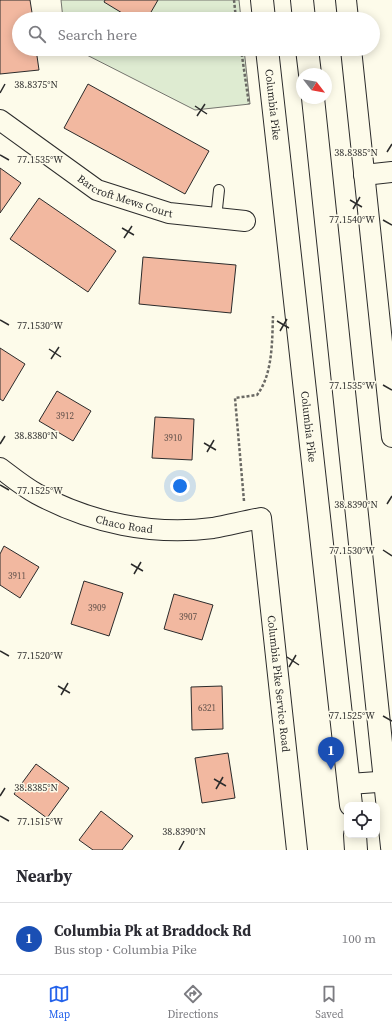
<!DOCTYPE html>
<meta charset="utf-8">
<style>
body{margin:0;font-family:"Source Serif 4",serif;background:#f7f7f7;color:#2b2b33}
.controls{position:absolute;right:12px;bottom:12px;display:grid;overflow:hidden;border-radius:8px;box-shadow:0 2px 10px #0003}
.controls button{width:36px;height:36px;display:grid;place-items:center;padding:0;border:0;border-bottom:1px solid #e1e1e2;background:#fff;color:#2b2b33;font:20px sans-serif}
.compass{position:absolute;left:296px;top:68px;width:36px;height:36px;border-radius:50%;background:#fff;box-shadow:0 2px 10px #0003;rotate:121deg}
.you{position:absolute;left:180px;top:486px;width:14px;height:14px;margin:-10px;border:3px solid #fff;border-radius:50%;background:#1a73e8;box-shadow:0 0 0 6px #1a73e833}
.badge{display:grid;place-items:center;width:26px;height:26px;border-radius:50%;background:#2563eb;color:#fff;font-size:13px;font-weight:700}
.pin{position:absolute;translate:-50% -33px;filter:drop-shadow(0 1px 2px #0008)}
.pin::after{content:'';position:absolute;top:21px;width:14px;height:12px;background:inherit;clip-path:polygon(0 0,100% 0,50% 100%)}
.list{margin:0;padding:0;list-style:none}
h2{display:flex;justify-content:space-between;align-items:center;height:52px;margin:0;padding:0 16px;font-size:17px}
h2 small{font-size:13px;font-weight:400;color:#7c7c81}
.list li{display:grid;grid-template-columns:26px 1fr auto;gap:12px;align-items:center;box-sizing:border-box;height:72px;padding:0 16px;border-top:1px solid #e1e1e2}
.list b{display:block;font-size:15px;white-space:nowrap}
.list p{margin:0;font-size:13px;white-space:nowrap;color:#7c7c81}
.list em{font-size:13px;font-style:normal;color:#7c7c81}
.icon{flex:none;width:22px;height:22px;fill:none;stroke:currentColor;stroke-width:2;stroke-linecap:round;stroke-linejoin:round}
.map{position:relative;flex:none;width:392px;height:850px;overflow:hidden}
.search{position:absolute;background:#fff;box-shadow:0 2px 10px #0003;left:12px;right:12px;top:12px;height:44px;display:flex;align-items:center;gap:10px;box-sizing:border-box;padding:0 14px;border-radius:22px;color:#7c7c81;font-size:15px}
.sheet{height:124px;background:#fff}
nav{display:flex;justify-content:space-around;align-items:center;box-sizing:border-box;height:56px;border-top:1px solid #e1e1e2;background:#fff;font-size:11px;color:#7c7c81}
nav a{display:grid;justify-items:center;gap:2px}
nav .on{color:#2563eb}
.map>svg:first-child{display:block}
.green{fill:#deebd1;stroke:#74746e}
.building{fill:#f2b8a0;stroke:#2b2b2b}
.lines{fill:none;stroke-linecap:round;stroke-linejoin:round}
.service-casing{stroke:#2b2b2b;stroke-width:12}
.minor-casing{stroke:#2b2b2b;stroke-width:22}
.primary-casing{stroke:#2b2b2b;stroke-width:24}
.path{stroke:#6a6964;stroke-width:2.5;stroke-dasharray:3 2;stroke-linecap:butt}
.service{stroke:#fdfbea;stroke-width:10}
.minor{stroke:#fdfbea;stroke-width:20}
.primary{stroke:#fdfbea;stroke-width:22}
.ticks{fill:none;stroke:#2b2b2b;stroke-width:1.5}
.labels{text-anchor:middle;stroke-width:3;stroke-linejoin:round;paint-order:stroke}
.number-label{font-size:9px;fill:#5d4e48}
.street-label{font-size:11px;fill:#2b2b2b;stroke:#fdfbea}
.ticks-label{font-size:10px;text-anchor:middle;fill:#2b2b2b;stroke:#fdfbea;stroke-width:3;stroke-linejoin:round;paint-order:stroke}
</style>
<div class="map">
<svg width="392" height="850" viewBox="0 0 392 850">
<rect width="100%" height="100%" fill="#fdfbea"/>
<!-- green -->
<path class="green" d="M61,0H239L241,19H63Z
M75,49H244L250,104L195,110Z"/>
<!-- building -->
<path class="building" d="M0,0H30L33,19H19V49H36L39,70L0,74Z
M105,0H158L147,19H132L104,2Z
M88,84L209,151L185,194L64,128Z
M0,168L21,183L0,213Z
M39,198L116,251L88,292L10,239Z
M143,257L236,265L231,313L139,304Z
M0,348L25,364L3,401L0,399Z
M57,391L91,411L73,441L39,421Z
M155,417L194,419L192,460L152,458Z
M4,546L39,567L20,598L0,585V554Z
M84,581L123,593L109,636L71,624Z
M174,594L213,605L202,640L164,629Z
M222,686L223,729L192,730L191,687Z
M228,753L235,798L202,803L195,758Z
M36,764L69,788L47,818L14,794Z
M101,811L133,836L122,850H93L79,840Z"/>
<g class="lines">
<!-- service casing -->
<g class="service-casing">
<path id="service" d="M216,218L219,190"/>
</g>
<!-- minor casing -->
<g class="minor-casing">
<g id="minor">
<path d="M346,0L348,19"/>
<path d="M351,49L392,437"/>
<path id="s1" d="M0,120L97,190L169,213L245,221"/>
<path d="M364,175L392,172"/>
<path id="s2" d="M0,468C12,477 24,487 37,494C91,523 153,536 213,528C229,525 245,521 261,518L297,850"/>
<path d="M349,784L392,781"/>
</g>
</g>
<!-- primary casing -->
<g class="primary-casing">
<g id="primary">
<path d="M262,0L264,19"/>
<path d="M302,0L304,19"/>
<path id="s3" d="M267,49L351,805"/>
<path d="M307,49L310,74"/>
<path d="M313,98L392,847"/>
<path d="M355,835L356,850"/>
</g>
</g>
<!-- path -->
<path class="path" d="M234,0L236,19
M241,49L249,104
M244,501L235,398L257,395C273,374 272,341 273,316"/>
<!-- service -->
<use href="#service" class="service"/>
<!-- minor -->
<use href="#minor" class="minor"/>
<!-- primary -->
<use href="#primary" class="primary"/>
</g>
<!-- ticks -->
<path class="ticks" d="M0,93L5,84M195,106L207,114M197,116L205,104M387,152L392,144M0,155L9,160M350,200L362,207M353,209L360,197M383,220L392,225M122,228L134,235M124,238L132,226M0,320L9,325M277,321L289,328M280,331L287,319M49,349L61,357M51,359L59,347M383,385L392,390M204,443L216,450M0,444L5,436M207,452L214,440M0,485L9,490M387,504L392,496M383,550L392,556M131,564L143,571M134,574L141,562M0,651L9,656M287,657L299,665M289,667L296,655M58,686L70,693M61,695L68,683M383,716L392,721M214,779L226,786M216,789L223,777M0,796L5,788M0,816L9,821M179,850L184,841"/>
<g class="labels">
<!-- number labels -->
<g class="number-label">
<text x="65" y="419">3912</text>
<text x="173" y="441">3910</text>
<text x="17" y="579">3911</text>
<text x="97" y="611">3909</text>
<text x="188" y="620">3907</text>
<text x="207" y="711">6321</text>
</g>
<!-- street labels -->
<g class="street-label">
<text dy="4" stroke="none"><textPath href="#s3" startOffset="56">Columbia Pike</textPath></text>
<text dy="4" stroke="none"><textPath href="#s1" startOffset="148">Barcroft Mews Court</textPath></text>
<text dy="4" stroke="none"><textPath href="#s3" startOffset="380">Columbia Pike</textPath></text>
<text dy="4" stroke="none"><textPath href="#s2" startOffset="138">Chaco Road</textPath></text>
<text dy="4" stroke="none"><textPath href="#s2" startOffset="443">Columbia Pike Service Road</textPath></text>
</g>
</g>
<g class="ticks-label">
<text x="36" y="88">38.8375°N</text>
<text x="356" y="156">38.8385°N</text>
<text x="40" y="163">77.1535°W</text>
<text x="352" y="223">77.1540°W</text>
<text x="40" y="329">77.1530°W</text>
<text x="352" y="389">77.1535°W</text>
<text x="36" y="439">38.8380°N</text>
<text x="40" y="494">77.1525°W</text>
<text x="356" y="508">38.8390°N</text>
<text x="352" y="554">77.1530°W</text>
<text x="40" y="659">77.1520°W</text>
<text x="352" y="719">77.1525°W</text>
<text x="36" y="791">38.8385°N</text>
<text x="40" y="825">77.1515°W</text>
<text x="184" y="835">38.8390°N</text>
</g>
</svg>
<div class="controls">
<button><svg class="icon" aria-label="locate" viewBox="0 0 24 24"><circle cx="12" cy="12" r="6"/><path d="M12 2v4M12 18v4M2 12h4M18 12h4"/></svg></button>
</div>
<svg class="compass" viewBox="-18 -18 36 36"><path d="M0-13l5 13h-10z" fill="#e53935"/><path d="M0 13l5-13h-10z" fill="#7c7c81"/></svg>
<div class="you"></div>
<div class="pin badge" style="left:331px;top:770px;background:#1a4fb4">1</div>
<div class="search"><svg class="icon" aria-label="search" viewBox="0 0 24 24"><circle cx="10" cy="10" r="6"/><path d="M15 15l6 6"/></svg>Search here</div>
</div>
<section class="sheet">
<h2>Nearby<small></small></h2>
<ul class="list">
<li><span class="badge" style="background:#1a4fb4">1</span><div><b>Columbia Pk at Braddock Rd</b><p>Bus stop · Columbia Pike</p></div><em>100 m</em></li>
</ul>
</section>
<nav>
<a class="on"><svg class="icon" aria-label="map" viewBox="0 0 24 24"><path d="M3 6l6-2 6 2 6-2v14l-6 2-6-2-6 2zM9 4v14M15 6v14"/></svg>Map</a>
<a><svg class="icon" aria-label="directions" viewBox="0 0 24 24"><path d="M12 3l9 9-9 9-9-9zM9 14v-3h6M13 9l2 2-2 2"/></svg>Directions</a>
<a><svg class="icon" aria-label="saved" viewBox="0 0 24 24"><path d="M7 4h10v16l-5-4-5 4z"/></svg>Saved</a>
</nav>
